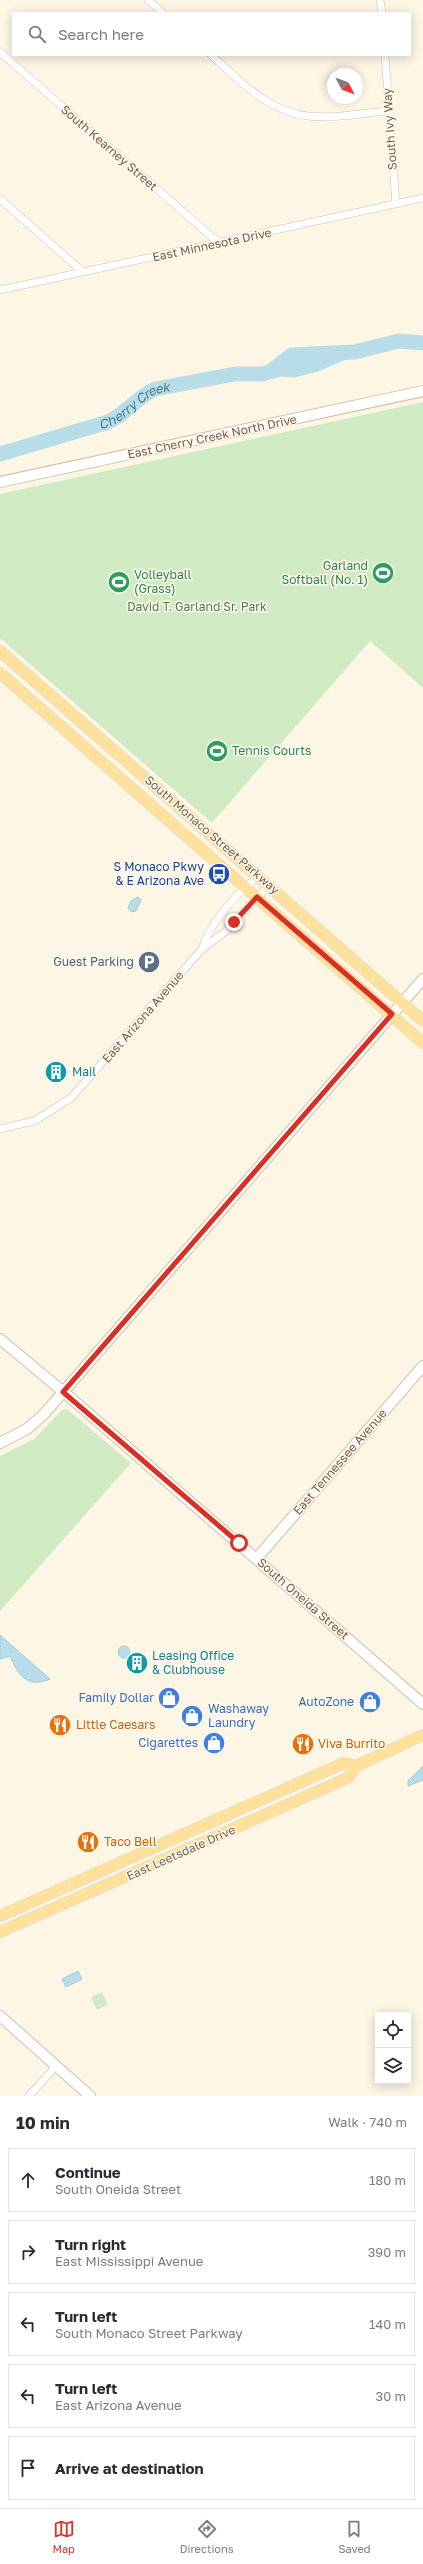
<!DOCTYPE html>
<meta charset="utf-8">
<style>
body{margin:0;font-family:"Golos Text",sans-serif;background:#f7f7f7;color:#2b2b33}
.controls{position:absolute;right:12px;bottom:12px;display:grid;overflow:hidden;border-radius:0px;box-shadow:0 2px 10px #0003}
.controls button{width:36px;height:36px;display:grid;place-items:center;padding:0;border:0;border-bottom:1px solid #e1e1e2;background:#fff;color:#2b2b33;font:20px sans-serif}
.compass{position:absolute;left:327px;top:68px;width:36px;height:36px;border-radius:50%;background:#fff;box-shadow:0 2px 10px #0003;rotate:131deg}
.stop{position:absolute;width:12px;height:12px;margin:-9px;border:3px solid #d93025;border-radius:50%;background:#fff}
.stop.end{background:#d93025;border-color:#fff;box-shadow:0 1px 4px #0008}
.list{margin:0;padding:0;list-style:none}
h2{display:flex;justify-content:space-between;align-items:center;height:52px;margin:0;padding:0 16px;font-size:17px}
h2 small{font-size:13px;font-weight:400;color:#7c7c81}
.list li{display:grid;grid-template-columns:26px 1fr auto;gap:12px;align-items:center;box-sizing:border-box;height:64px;margin:0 8px 8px;padding:0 8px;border:1px solid #e1e1e2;border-radius:0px}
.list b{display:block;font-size:15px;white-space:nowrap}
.list p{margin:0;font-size:13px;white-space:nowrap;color:#7c7c81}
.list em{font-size:13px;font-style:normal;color:#7c7c81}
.icon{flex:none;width:22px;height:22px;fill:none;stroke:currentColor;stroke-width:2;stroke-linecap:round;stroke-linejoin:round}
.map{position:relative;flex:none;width:423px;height:2096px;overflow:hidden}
.search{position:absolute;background:#fff;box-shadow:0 2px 10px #0003;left:12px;right:12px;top:12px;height:44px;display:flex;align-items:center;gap:10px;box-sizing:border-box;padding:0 14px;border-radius:0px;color:#7c7c81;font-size:15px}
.sheet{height:412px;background:#fff}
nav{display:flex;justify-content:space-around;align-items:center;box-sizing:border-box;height:56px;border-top:1px solid #e1e1e2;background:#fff;font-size:11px;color:#7c7c81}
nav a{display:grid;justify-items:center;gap:2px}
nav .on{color:#d93025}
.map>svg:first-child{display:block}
.green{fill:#d0ebc3}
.water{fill:#b9dde8;stroke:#9fccda}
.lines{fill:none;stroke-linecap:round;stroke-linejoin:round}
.river{stroke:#b9dde8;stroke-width:15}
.street-casing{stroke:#cfbeab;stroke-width:8}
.secondary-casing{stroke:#d2bfa8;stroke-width:12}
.primary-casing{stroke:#dcd5d0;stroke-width:12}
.street{stroke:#fff;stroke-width:7}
.secondary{stroke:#fff;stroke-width:10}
.primary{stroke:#fde19c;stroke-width:11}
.route{stroke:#d93025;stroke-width:5}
.labels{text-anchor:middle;stroke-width:3;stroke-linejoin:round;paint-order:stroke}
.street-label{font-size:12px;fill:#775d49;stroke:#fff9ec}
.leisure-label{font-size:12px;fill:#27864d;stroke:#fff9ec;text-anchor:start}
.park-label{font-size:12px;fill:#4e7e41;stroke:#fff9ec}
.transit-label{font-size:12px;fill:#164399;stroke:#fff9ec;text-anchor:end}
.service-label{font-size:12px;fill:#4e5e75;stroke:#fff9ec;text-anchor:end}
.culture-label{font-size:12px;fill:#0d838f;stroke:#fff9ec;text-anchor:start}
.shop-label{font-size:12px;fill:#366cbe;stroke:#fff9ec;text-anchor:end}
.food-label{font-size:12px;fill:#c56008;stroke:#fff9ec;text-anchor:start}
.water-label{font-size:13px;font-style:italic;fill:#417a8b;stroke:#fff9ec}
</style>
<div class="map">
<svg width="423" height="2096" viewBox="0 0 423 2096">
<rect width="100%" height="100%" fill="#fdf6e5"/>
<!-- green -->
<path class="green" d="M423,402V688L370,641L212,823L0,638V494Z
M67,1409L131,1463L0,1611V1456L34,1439L62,1410Z
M102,1992L108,2005L97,2010L91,1997Z"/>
<!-- water -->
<path class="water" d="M138,897L141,900L136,911L131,912L128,908L131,901Z
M0,1635L50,1679C26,1689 18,1674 10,1656L0,1659Z
M118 1652a6 6 0 1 1 12 0a6 6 0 1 1-12 0Z
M423,1766V1780L408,1786V1781Z
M78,1971L82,1979L66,1987L62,1979Z"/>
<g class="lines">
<!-- river -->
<g class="river">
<path d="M271,371L292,355L354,352L399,341L423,343"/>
<path id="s1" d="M0,454L108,422C126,414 137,397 155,389L235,374H262L280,369L294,370L317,364L342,353"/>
</g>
<!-- street casing -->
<g class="street-casing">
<path id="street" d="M148,0L163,13
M380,0L382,13
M0,52L220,244
M211,55C239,80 268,112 308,116C334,119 362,113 387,111
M385,55L396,204
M0,199L83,272
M0,290L423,198
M202,949C211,920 236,895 258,876
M0,1129L34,1121L71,1098L202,949L226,931L269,885
M29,2096L56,2066"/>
</g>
<!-- secondary casing -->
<g class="secondary-casing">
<path id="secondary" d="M0,482L423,391
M0,1339L72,1399L423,1704
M0,1443L27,1429L44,1414L423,979
M257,1558L423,1366
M0,2016L90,2096"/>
</g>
<!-- primary casing -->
<g class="primary-casing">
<path id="primary" d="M0,651L423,1021
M0,673L423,1043
M0,1916L344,1763L356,1766
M0,1932L341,1781L349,1777L356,1766L423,1735"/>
</g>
<!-- street -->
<use href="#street" class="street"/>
<!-- secondary -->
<use href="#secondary" class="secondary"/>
<!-- primary -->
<use href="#primary" class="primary"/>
</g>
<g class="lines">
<!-- route -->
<path class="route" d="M234,922L257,897L392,1014L63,1392L239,1543"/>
</g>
<!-- icons -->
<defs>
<g id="stadium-disc" transform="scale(1.15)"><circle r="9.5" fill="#2e9e5b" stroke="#fff9ec"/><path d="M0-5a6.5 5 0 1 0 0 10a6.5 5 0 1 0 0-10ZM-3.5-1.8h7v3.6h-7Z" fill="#fff"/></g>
<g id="bus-disc" transform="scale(1.15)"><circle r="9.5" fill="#1a4fb4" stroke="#fff9ec"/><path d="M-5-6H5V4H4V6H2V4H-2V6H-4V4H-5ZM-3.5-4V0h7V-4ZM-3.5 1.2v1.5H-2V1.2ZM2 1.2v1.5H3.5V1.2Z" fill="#fff"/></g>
<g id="parking-disc" transform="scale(1.15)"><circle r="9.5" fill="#5c6f8a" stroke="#fff9ec"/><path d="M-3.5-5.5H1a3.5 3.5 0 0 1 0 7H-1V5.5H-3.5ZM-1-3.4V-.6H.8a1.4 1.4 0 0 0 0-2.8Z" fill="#fff"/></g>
<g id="building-disc" transform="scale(1.15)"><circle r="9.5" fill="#0f9aa8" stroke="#fff9ec"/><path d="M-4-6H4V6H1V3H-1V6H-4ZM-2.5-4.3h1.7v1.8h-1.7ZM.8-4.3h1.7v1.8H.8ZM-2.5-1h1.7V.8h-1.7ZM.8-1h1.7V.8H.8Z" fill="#fff"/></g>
<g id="shop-disc" transform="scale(1.15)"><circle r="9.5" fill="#3f7fe0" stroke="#fff9ec"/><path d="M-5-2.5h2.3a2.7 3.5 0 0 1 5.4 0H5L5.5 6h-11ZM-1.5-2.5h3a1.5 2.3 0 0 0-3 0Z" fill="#fff"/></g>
<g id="restaurant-disc" transform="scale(1.15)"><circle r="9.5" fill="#e8710a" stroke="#fff9ec"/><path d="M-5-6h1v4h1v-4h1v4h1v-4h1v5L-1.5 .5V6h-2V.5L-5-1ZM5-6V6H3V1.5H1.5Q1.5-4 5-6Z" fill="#fff"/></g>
</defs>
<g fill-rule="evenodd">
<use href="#stadium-disc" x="383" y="573"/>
<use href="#stadium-disc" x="119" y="582"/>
<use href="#stadium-disc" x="217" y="751"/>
<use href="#bus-disc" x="219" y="874"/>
<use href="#parking-disc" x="149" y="962"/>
<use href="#building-disc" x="56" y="1072"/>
<use href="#building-disc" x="137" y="1663"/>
<use href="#shop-disc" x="169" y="1698"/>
<use href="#shop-disc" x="370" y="1702"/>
<use href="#shop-disc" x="192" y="1716"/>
<use href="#restaurant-disc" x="60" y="1725"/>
<use href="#shop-disc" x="214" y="1743"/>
<use href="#restaurant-disc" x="303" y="1744"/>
<use href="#restaurant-disc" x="88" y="1842"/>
</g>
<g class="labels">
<!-- street labels -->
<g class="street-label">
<text transform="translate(390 129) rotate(-94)" y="4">South Ivy Way</text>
<text transform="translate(109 148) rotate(41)" y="4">South Kearney Street</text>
<text transform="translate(212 245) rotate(-12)" y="4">East Minnesota Drive</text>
<text transform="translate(212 437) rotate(-12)" y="4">East Cherry Creek North Drive</text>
<text transform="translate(212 835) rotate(41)" y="4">South Monaco Street Parkway</text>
<text transform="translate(143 1017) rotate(-49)" y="4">East Arizona Avenue</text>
<text transform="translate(340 1462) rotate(-49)" y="4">East Tennessee Avenue</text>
<text transform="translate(303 1599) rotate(41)" y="4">South Oneida Street</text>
<text transform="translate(181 1853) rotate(-24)" y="4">East Leetsdale Drive</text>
</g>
<!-- leisure labels -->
<g class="leisure-label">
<text x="368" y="570" text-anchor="end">Garland<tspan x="368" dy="14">Softball (No. 1)</tspan></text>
<text x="134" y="579">Volleyball<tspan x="134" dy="14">(Grass)</tspan></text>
<text x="232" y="755">Tennis Courts</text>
</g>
<!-- park labels -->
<g class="park-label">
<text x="197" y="611">David T. Garland Sr. Park</text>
</g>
<!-- transit labels -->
<g class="transit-label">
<text x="204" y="871">S Monaco Pkwy<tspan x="204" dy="14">&amp; E Arizona Ave</tspan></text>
</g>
<!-- service labels -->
<g class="service-label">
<text x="134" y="966">Guest Parking</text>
</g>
<!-- culture labels -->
<g class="culture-label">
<text x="72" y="1076">Mail</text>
<text x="152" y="1660">Leasing Office<tspan x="152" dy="14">&amp; Clubhouse</tspan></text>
</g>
<!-- shop labels -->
<g class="shop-label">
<text x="154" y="1702">Family Dollar</text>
<text x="354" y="1706">AutoZone</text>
<text x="208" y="1713" text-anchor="start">Washaway<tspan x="208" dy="14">Laundry</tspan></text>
<text x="198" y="1747">Cigarettes</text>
</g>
<!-- food labels -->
<g class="food-label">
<text x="76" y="1729">Little Caesars</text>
<text x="318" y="1748">Viva Burrito</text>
<text x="104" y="1846">Taco Bell</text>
</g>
<!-- water labels -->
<g class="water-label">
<text dy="5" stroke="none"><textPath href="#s1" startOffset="144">Cherry Creek</textPath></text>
</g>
</g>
</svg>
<div class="controls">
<button><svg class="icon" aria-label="locate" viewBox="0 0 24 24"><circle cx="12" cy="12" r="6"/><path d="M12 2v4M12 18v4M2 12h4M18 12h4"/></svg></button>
<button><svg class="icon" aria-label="layers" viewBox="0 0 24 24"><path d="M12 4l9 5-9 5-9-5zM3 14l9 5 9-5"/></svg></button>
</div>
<svg class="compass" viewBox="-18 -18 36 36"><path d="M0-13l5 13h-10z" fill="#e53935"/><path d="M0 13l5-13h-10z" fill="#7c7c81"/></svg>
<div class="stop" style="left:239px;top:1543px"></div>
<div class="stop end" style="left:234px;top:922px"></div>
<div class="search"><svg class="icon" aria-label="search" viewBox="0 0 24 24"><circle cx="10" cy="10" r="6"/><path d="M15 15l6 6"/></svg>Search here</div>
</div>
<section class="sheet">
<h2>10 min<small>Walk · 740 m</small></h2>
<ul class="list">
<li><svg class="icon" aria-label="ahead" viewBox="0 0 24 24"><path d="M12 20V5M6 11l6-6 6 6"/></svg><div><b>Continue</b><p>South Oneida Street</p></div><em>180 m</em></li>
<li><svg class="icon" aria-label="right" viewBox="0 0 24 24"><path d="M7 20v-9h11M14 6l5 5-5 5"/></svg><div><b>Turn right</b><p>East Mississippi Avenue</p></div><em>390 m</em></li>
<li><svg class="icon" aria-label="left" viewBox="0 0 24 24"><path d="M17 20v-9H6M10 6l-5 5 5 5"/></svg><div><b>Turn left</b><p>South Monaco Street Parkway</p></div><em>140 m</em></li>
<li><svg class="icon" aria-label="left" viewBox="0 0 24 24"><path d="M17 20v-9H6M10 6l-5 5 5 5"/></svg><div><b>Turn left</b><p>East Arizona Avenue</p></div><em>30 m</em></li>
<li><svg class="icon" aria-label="arrive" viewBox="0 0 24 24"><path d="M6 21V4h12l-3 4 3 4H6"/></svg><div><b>Arrive at destination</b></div></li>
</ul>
</section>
<nav>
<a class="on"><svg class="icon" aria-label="map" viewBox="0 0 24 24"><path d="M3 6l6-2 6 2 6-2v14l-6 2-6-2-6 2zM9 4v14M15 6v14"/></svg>Map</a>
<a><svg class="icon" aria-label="directions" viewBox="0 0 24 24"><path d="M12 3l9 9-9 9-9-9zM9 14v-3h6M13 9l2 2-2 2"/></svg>Directions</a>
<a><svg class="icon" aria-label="saved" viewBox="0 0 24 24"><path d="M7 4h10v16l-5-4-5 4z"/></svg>Saved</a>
</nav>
